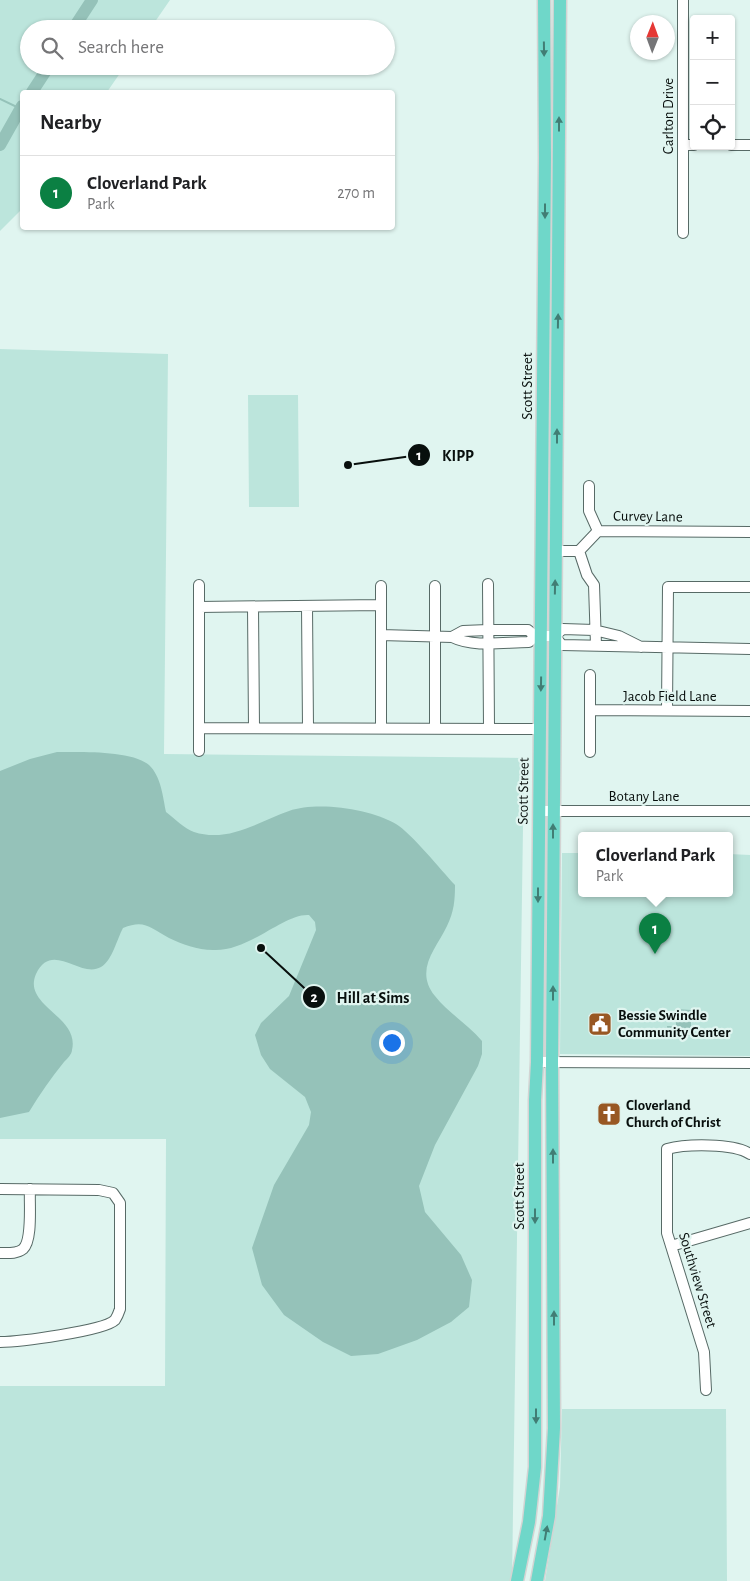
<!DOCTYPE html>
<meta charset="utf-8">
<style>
body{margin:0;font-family:"Alegreya Sans",sans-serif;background:#f6f6f6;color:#202124}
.controls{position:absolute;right:15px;top:15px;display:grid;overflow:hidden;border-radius:5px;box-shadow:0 1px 4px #0004}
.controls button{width:45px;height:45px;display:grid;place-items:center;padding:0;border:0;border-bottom:1px solid #e0e0e0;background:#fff;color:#202124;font:25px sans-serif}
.compass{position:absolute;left:630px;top:15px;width:45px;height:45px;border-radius:50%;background:#fff;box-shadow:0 1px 4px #0004;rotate:1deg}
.you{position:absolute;left:391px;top:1042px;width:18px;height:18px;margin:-12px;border:4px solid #fff;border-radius:50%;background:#1a73e8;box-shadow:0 0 0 8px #1a73e833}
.badge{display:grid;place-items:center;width:32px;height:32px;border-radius:50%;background:#0b8043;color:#fff;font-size:16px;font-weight:700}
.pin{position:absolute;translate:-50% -41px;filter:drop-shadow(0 1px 2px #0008)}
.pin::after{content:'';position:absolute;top:26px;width:18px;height:15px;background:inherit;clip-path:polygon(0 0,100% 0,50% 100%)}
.popup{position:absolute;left:578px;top:832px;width:155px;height:65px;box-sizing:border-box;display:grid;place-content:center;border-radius:5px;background:#fff;filter:drop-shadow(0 1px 4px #0005);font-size:16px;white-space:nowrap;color:#757577}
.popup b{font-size:19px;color:#202124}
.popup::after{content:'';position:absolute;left:50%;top:100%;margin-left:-10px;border:10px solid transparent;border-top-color:#fff}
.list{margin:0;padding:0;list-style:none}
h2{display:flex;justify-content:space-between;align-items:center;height:65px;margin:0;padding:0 20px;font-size:21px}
h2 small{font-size:16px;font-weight:400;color:#757577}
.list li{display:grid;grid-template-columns:32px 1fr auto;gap:15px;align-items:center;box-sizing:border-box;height:75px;padding:0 20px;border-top:1px solid #e0e0e0}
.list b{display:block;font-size:19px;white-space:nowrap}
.list p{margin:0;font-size:16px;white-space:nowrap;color:#757577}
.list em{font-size:16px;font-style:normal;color:#757577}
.icon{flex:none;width:28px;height:28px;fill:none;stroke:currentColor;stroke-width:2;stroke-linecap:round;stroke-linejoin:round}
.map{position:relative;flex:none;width:750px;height:1581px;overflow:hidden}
.search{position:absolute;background:#fff;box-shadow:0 1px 4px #0004;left:20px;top:20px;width:375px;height:55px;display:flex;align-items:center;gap:12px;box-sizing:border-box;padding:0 18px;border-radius:28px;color:#757577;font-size:19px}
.panel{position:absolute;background:#fff;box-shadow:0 1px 4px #0004;left:20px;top:90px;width:375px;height:140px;border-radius:5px}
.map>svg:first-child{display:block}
.green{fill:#bce5dc}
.water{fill:#95c2b9}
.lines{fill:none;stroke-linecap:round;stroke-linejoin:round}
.stream{stroke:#95c2b9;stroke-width:2}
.river{stroke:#95c2b9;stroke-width:12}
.minor-casing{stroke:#576a66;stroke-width:12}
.major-casing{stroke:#d3d4d3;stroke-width:15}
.minor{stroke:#fff;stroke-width:10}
.major{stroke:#6fd7c9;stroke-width:12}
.oneway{fill:#417d74}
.labels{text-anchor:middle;stroke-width:4.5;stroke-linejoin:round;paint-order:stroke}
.street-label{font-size:15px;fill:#080f0d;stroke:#e0f5f0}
.poi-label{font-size:15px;font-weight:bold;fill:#080f0d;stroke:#e0f5f0;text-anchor:start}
.leader{fill:none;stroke:#080f0d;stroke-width:2}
.callout-dot{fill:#080f0d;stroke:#e0f5f0;stroke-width:2}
.mark-label{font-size:15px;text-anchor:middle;font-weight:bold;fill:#fff}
.callout-label{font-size:16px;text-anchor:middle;font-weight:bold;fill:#080f0d;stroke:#e0f5f0;stroke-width:4.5;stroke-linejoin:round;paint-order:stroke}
</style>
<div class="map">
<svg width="750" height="1581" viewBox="0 0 750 1581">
<rect width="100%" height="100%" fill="#e0f5f0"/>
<!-- green -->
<path class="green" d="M0,0H170L150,29H29V66H125L107,92H22V209L0,231Z
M0,349L168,354L164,754L524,758L512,1581H0V1386H165L166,1139H0Z
M248,395H298L299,507H249Z
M562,853H581V893H729V854L750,855V1056L560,1054Z
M562,1409H726L727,1581H545L560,1487Z"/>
<!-- water -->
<path class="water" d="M57,752C79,752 132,750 149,765C161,776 163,797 166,812C174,818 185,829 194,832C228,843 258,822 289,811C318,801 370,809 396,824C411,833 441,870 455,885C455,900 454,912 447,926C436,949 414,970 435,996C448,1013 468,1024 482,1041V1054L478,1066L435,1145L419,1186L425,1212L461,1255L472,1280L469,1307L451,1322L417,1340L378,1354L351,1356L323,1342L284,1315L262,1285L252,1248L274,1185L309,1125L311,1112L305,1097L270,1069L261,1055L255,1035L261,1023L289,996L316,930L315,922L309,915C284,913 249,952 213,950C197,950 182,944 169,938C150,928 145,919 123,928C117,939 112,961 101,967C80,979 52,940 36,974C22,1006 80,1016 72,1050C72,1054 67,1059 64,1062C51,1078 40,1094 29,1112L0,1118V771L30,759Z
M676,1009L691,1010V1036H667V1026H676Z"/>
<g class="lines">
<!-- stream -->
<path class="stream" d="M0,99L21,109"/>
<!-- river -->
<path class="river" d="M73,29L92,0
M32,92L49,66
M0,145L22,106"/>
<!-- minor casing -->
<g class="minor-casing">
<path id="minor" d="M683,145H694
M731,145H750
M683,233V0
M589,486V511L598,531
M555,551H579L598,531L750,532
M579,551L587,575L594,585L596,645
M488,584L489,728
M381,605V586
M307,606L308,728
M199,607V585
M253,607L254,728
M381,635L452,637
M535,636L529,642C505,642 474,648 452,637L463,631L488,630H528L535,636H554L563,629L594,630L619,636L641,647
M554,636L562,645L750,649
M590,710L750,711
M667,710L668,587H750
M435,727V586
M199,728V751
M381,728V605L199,607V728L540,729
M590,752V675
M539,811H750
M537,1062L750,1063
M0,1189L99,1190L113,1193L120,1203V1309C119,1312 117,1317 115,1320C104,1331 18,1342 0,1342
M671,1246L750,1223
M0,1253C7,1253 17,1254 23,1249C33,1240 29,1203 30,1189
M706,1390L704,1352L667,1233V1149C686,1144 734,1143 750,1154"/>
</g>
<!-- major casing -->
<g class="major-casing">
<path id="major" d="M517,1581L529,1522L535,1467V1100L537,1062L545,158L544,0
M537,1581L549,1516L554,1428L552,1062L560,0"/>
</g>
<!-- minor -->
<use href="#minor" class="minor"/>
<!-- major -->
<use href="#major" class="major"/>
</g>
<!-- one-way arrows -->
<defs><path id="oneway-solid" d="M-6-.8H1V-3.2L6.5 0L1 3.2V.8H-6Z" transform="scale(1.25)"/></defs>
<g class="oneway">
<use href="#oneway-solid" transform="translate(544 49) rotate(89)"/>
<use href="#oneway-solid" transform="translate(559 124) rotate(-90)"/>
<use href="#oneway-solid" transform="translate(545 211) rotate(90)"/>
<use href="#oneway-solid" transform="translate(558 321) rotate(-89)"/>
<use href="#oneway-solid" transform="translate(557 436) rotate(-90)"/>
<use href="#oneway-solid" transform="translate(555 587) rotate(-89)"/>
<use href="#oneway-solid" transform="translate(541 684) rotate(91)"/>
<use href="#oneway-solid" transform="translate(553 831) rotate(-90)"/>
<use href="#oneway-solid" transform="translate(538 895) rotate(90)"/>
<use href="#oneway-solid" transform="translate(553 993) rotate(-90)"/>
<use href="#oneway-solid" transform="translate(553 1156) rotate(-90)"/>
<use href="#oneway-solid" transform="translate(535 1216) rotate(90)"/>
<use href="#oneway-solid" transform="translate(554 1318) rotate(-90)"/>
<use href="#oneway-solid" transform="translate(536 1416) rotate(90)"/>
<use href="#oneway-solid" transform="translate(546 1533) rotate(-80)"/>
</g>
<!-- icons -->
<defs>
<g id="civic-square" transform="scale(1.25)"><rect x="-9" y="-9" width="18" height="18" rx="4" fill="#985723" stroke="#e0f5f0"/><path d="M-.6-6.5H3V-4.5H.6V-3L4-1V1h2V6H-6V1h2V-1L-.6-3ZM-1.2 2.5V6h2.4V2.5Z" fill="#fff"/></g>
<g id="church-square" transform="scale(1.25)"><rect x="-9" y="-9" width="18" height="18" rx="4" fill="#985723" stroke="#e0f5f0"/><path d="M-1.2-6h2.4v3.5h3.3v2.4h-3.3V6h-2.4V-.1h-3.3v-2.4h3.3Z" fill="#fff"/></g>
</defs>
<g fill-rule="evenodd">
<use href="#civic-square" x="600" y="1024"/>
<use href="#church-square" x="609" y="1114"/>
</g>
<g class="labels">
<!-- street labels -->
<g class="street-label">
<text transform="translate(668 116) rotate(-90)" y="5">Carlton Drive</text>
<text transform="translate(527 386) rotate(-90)" y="5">Scott Street</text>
<text transform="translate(648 516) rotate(1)" y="5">Curvey Lane</text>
<text x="670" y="701">Jacob Field Lane</text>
<text transform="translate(523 791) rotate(-89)" y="5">Scott Street</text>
<text x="644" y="801">Botany Lane</text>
<text transform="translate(519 1196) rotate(-90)" y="5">Scott Street</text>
<text transform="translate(698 1280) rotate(73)" y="5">Southview Street</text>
</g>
<!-- poi labels -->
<g class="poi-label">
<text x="618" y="1020">Bessie Swindle<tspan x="618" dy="17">Community Center</tspan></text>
<text x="626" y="1110">Cloverland<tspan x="626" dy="17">Church of Christ</tspan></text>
</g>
</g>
<!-- callouts -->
<path class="leader" d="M348 465L419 455M261 948L314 997"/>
<g class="callout-dot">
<circle cx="348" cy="465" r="5"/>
<circle cx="261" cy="948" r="5"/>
<circle cx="419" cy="455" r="12"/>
<circle cx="314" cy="997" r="12"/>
</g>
<g class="mark-label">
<text x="419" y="460">1</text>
<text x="314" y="1002">2</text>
</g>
<g class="callout-label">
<text x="458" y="461">KIPP</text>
<text x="373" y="1003">Hill at Sims</text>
</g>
</svg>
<div class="controls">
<button>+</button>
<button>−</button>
<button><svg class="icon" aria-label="locate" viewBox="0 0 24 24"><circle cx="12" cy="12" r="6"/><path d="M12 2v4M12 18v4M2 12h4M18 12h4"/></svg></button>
</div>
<svg class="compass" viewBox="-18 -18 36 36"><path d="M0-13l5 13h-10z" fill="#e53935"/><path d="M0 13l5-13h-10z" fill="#757577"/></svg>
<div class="you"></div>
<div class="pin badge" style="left:655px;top:954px">1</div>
<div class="popup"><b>Cloverland Park</b>Park</div>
<div class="search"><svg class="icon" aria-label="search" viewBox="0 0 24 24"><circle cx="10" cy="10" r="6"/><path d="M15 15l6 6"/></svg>Search here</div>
<section class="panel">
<h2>Nearby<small></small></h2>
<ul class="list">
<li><span class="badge">1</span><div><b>Cloverland Park</b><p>Park</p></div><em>270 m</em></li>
</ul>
</section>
</div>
